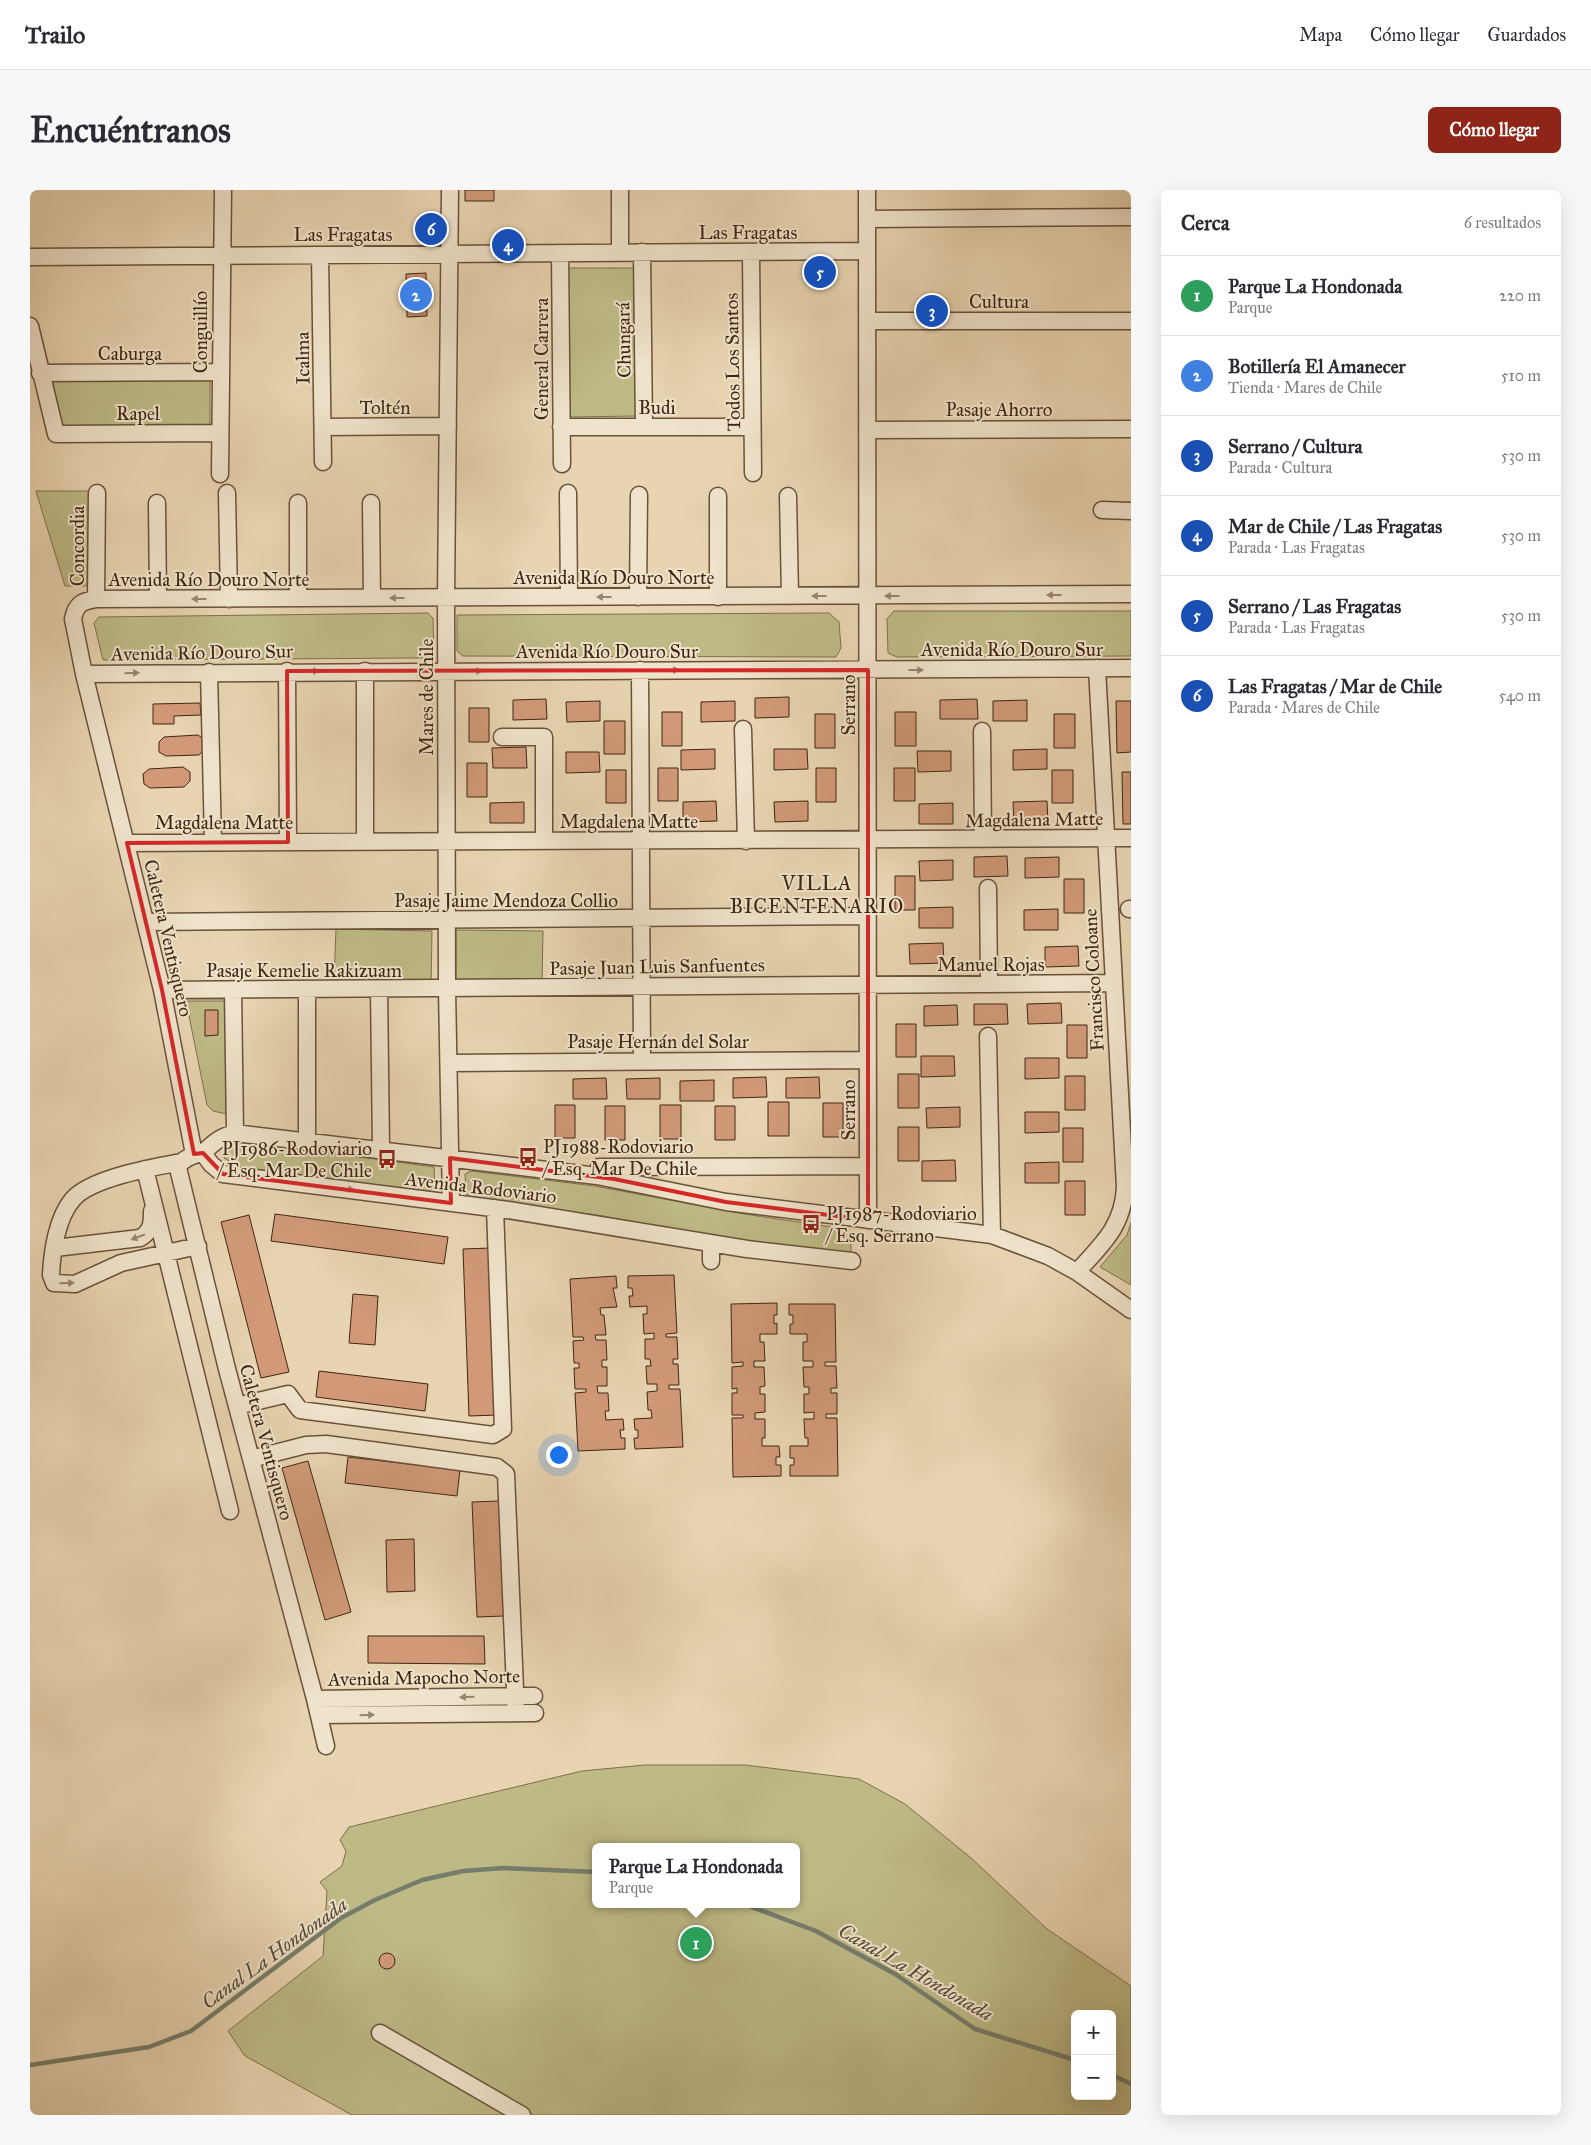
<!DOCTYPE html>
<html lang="es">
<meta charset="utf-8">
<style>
body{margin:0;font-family:"IM FELL Great Primer",serif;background:#f7f7f7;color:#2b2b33}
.controls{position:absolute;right:15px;bottom:15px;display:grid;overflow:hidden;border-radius:8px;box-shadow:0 5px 20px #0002}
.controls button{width:45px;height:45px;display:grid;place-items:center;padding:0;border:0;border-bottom:1px solid #e1e1e2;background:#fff;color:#2b2b33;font:25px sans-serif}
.you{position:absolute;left:528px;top:1264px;width:18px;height:18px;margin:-12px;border:4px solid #fff;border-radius:50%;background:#1a73e8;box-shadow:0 0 0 8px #1a73e833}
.badge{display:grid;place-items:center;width:32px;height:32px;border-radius:50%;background:#8f2418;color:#fff;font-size:16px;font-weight:700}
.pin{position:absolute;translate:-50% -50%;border:2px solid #fff;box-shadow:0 1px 5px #0006}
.popup{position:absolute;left:562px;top:1653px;width:208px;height:65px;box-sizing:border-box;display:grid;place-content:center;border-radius:8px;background:#fff;filter:drop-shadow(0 1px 4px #0005);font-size:16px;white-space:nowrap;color:#7c7c81}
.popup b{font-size:19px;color:#2b2b33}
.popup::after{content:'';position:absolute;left:50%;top:100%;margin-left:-10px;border:10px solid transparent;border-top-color:#fff}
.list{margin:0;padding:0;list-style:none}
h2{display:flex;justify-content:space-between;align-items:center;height:65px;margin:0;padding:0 20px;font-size:21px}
h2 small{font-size:16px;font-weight:400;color:#7c7c81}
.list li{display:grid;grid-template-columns:32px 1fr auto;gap:15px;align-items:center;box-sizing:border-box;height:80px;padding:0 20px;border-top:1px solid #e1e1e2}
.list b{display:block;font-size:19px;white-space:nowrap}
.list p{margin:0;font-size:16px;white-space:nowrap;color:#7c7c81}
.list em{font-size:16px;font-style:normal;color:#7c7c81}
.map{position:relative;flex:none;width:1101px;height:1925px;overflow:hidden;border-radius:8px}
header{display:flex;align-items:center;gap:30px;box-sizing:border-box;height:70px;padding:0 25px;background:#fff;border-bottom:1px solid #e1e1e2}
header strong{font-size:24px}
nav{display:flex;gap:28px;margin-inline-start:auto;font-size:18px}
.intro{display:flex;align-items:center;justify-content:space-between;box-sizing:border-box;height:120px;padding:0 30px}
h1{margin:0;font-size:35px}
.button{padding:12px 22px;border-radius:8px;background:#8f2418;color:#fff;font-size:18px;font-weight:700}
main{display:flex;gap:30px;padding:0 30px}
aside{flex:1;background:#fff;border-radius:8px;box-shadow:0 5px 20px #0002}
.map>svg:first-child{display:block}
.green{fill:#beba86;stroke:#7f704c;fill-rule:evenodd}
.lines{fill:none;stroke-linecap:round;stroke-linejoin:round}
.stream{stroke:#757e6c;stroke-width:4.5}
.building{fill:#d19978;stroke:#402612}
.minor-casing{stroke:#6a523a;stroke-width:19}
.minor{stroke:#f0e3cc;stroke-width:16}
.oneway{fill:#98846f}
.marked{fill:none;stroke:#d62828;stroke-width:4;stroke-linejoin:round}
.labels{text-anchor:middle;stroke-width:4;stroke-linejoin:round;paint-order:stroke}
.street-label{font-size:19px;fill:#402612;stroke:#f0e3cc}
.poi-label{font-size:19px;fill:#402612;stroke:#f0e3cc;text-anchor:start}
.neighbourhood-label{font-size:20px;letter-spacing:1px;fill:#402612;stroke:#f0e3cc}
.water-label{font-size:20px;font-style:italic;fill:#564a38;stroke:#f0e3cc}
</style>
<header>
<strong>Trailo</strong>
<nav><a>Mapa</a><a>Cómo llegar</a><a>Guardados</a></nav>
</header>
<div class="intro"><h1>Encuéntranos</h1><a class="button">Cómo llegar</a></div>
<main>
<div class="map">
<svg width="1101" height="1925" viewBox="0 0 1101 1925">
<rect width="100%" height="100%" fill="#e8d4b1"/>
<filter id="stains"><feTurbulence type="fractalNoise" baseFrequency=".004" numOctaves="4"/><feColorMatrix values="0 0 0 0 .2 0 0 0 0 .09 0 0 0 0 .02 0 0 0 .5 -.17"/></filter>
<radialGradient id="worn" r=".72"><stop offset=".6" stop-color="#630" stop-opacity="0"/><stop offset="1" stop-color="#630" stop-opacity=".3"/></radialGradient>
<!-- green -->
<path class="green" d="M535,78H605L607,226L537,227Z
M19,188L180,189V236H32Z
M6,301H59L60,396H35Z
M864,421H1101V466L867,467L858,463L857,429Z
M398,423L403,428L404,465L393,468L73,470L64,433L69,427Z
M799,423L809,432L811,458L806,467L433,466L427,461V425Z
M306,739L402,741L401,796L304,793Z
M426,740L513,741L512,795L426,794Z
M156,811H198L197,924L183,921L177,915Z
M214,951L404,977L405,998L393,1003L212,978L194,968L195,960Z
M441,981L565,996L714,1024L816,1039L821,1044V1060L818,1064L684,1048L573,1026L443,1008L436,1004L435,984Z
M1101,1033V1095L1070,1077L1097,1045Z
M615,1575H715L829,1589L875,1614L941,1668L1017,1739L1101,1796V1925H322L215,1866L198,1841L293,1766L297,1701L290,1692L312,1676L316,1661L310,1650L319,1637L552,1581ZM566,1657H766V1714H566ZM1045,1824H1082V1906H1045Z"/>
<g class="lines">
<!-- stream -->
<path class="stream" d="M714,1714L786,1741L865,1784L945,1839L1045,1870
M0,1875L119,1857L161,1841L311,1728L345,1710L392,1690L433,1681L474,1678L566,1682
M1082,1885L1101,1894"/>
</g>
<!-- building -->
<path class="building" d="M435,0H464V11H435Z
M396,83L397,126L377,127L376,84Z
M759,507V527L725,528V508Z
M516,509L517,529L483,530V510Z
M947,509L948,529H910V510Z
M997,510V531H963V511Z
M570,511V531L537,532L536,512Z
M705,511V531L671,532V512Z
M1086,511H1101V562L1087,563Z
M170,513L171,525L144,526V534H123V514Z
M439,518H459V552H439Z
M632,522H652V556H632Z
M865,522H886V556H865Z
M785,524H805V558H785Z
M1024,524H1045V558H1024Z
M574,531H595V564H574Z
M168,545L175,550V559L169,565L136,566L129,562V552L134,547Z
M496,557L497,578H463L462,558Z
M685,559V579L651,580V560Z
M744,559H777L778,579L744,580Z
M1017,559V579L983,580V560Z
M887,561H921V581L888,582Z
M536,562H569L570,582L536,583Z
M437,573H457V607H437Z
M153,577L160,582V591L154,597L120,598L114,594L113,584L119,579Z
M628,578H648V611H628Z
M786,578H806V612H786Z
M864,578H885V611H864Z
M576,580H596V613H576Z
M1022,580H1043V613H1022Z
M1092,582H1101V634H1093Z
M686,611L687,631L653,632V612Z
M778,611V631L745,632L744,612Z
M1017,611L1018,631L984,632L983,612Z
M494,612V633H460V613Z
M923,613V634H889V614Z
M977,666L978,686L944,687V667Z
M1029,667V687L995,688V668Z
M923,670V690L890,691L889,671Z
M865,686H885V720H865Z
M1034,689H1054V723H1034Z
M923,717V738H889V718Z
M1028,719V740H994V720Z
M913,753L914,773L880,774L879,754Z
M1048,756L1049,776L1015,777V757Z
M1031,813L1032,833L998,834L997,814Z
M944,814H977L978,834L944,835Z
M927,815L928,835L894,836V816Z
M175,820H188V845L175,846Z
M866,834H886V867H866Z
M1037,835H1057V868H1037Z
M891,866H924L925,886L891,887Z
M995,868H1029V888L995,889Z
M868,884H889V918H868Z
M1035,886H1055V920H1035Z
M736,887L737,907L703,908V888Z
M789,887L790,908H756V888Z
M576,888L577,909H543V889Z
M630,888V909H597L596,889Z
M684,890V911H650V891Z
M738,912H759V946H738Z
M793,913H813V947H793Z
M525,915H545V948H525Z
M630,915H651V949H630Z
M575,916H595V950H575Z
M685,916H705V950H685Z
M930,917V937L897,938L896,918Z
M995,922H1029V942L995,943Z
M868,937H889V971H868Z
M1033,938H1053V972H1033Z
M925,970L926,991H892V971Z
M1029,972V993H995V973Z
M1035,991H1055V1025H1035Z
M245,1024L418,1047L414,1074L241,1051Z
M219,1025L259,1182L231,1188L191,1032Z
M461,1058L467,1225L439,1226L433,1059Z
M644,1085L647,1143L636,1144V1147H647L648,1169H643V1174H648L649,1195H639V1199H650L653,1257L605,1259L604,1248H608V1240H605L604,1229L622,1228L621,1220H618L617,1202L627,1201V1194H617L616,1176H621L620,1169H615V1149H624V1143L614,1144L613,1124H617V1116L600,1117L599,1106H603L602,1098H598V1086Z
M586,1086L587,1098H583L587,1117L570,1118L571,1125H574L576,1145H565L566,1150H576L577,1170H572V1177H577V1196H567L568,1203H578L579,1221H575L576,1230L593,1229L594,1240H590L591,1248H595V1259L548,1261L545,1203L556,1202V1199H545L544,1178H549V1173H544L543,1151L554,1150L553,1147H543L540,1089Z
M323,1104L348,1106L345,1155L319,1153Z
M747,1113V1125H744V1134L747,1133V1144H730V1152H734L735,1171H724V1177H734L735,1196L730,1197V1204H735V1222L725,1223V1229H735V1248H732V1256H749L750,1267H746V1275H751V1286L703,1287L702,1228H713V1225H702V1203H707V1198L702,1199V1177L713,1176V1172L702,1173L701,1114Z
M759,1114H805L806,1172H795V1176H806L807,1198H801V1203H807V1224H796V1228H807L808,1286H760V1275H764V1268H760V1256H778V1248H775L774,1229H784V1222L774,1223V1204H779V1197H774L773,1177H783V1171H773V1152H777V1144H760V1134H763V1125H759Z
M289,1181L398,1194L395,1221L286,1207Z
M318,1267L430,1280L427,1306L315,1293Z
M278,1271L321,1422L295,1430L252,1278Z
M469,1311L474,1426L447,1427L442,1312Z
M384,1349L385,1401L357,1402L356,1350Z
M338,1446H454L455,1474L338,1473Z
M349 1771a8 8 0 1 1 16 0a8 8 0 1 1-16 0Z"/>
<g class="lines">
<!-- minor casing -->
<g class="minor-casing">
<path id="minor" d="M420,0L416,408L417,799L421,1013
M590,0V63
M837,0L838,1030
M837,29L1101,27
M612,62L614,237
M721,62L723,283
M530,63L532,274
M290,65L293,272
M0,67L837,61
M837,131H1101
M0,136L26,244L190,243
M10,183L190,182
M293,237L418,236
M531,237H722
M837,240L1101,239
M190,284L193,0
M197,303L199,409
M538,303L539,407
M688,306V407
M758,306L760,406
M127,313L128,409
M268,313V408
M341,313L342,408
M1072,320L1101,321
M608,407L609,305
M66,409L67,303
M610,480L612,871
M257,481L258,652
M335,481V652
M179,482L183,652
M54,484L1101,478
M713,539L716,651
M952,541L953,649
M472,547H514V651
M97,653L1101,648
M958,698L959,794
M1099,719H1101
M115,732L837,726
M349,799L351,959
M132,800L1084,793
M203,800L205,943
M277,800V951
M958,846L962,1045
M419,873L837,870
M173,963C183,953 191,946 205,943L567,986L696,1012L962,1045L1018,1066L1047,1082L1101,1120
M173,963L181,974L193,984L478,1020L717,1059L822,1071
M173,963C163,965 152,968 148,978L197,1179L285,1509L296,1556
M164,964L132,800L54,484L43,429C46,414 52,411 66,409L1101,404
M151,972C124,977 61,988 43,1009C27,1027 22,1062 21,1085L24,1093L45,1094L91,1073L168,1056
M115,979L200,1321
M568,983L569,977L838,976
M681,1053V1071
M25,1058L110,1048C122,1041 122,1033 122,1021
M1047,1082C1072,1054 1093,1037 1095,997L1067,478
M207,1216L258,1204L270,1220L463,1245L473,1239L465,1018
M221,1269L276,1255L296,1254L467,1277L476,1284L486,1523
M285,1509L504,1506
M289,1525L505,1523
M350,1843L492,1925"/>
</g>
<!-- minor -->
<use href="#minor" class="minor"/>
</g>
<!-- one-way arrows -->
<defs><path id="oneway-solid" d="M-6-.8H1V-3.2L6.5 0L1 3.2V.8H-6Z" transform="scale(1.25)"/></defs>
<g class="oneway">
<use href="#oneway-solid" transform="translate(1024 405) rotate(180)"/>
<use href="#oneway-solid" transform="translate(789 406) rotate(180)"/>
<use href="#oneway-solid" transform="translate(862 406) rotate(180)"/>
<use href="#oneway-solid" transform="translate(574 407) rotate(180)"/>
<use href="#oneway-solid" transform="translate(367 408) rotate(180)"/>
<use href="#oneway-solid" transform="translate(169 409) rotate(180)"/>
<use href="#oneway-solid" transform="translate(642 480)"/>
<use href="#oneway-solid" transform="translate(886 480)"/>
<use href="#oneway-solid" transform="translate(282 481)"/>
<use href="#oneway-solid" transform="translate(445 481)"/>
<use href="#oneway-solid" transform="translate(102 483) rotate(-1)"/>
<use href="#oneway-solid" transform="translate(317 999) rotate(7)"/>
<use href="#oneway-solid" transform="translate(108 1047) rotate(159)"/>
<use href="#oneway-solid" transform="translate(37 1093) rotate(-1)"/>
<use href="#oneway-solid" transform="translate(437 1507) rotate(179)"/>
<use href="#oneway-solid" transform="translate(337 1525) rotate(-1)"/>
</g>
<!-- marked area -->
<path class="marked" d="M838,480V1030L696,1012L584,989L420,968L421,1013L193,984L173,963L164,964L132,800L97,653L258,652L257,481Z"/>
<!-- icons -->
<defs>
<g id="bus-bare" transform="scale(1.5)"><path d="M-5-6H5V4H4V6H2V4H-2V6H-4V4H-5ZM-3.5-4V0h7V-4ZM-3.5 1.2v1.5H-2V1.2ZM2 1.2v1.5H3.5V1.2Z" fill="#8f2418" stroke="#f0e3cc" stroke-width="2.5" paint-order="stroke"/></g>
</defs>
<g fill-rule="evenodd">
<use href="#bus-bare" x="498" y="967"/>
<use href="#bus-bare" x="357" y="969"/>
<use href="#bus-bare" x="781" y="1034"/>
</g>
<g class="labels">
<!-- street labels -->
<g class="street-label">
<text x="718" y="49">Las Fragatas</text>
<text x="313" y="51">Las Fragatas</text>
<text x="969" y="118">Cultura</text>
<text transform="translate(170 142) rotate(-90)" y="7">Conguillío</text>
<text transform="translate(593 150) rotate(-91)" y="7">Chungará</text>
<text x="100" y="170">Caburga</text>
<text transform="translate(272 168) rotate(-91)" y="7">Icalma</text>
<text transform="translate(511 169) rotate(-90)" y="7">General Carrera</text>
<text transform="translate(702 172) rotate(-91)" y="7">Todos Los Santos</text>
<text x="355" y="224">Toltén</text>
<text x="627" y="224">Budi</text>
<text x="969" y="226">Pasaje Ahorro</text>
<text x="108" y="230">Rapel</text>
<text transform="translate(47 356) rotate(-90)" y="7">Concordia</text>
<text x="584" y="394">Avenida Río Douro Norte</text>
<text x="179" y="396">Avenida Río Douro Norte</text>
<text x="982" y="466">Avenida Río Douro Sur</text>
<text x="577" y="468">Avenida Río Douro Sur</text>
<text transform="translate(172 462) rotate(-1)" y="7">Avenida Río Douro Sur</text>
<text transform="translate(396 507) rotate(-90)" y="7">Mares de Chile</text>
<text transform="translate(818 515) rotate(-90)" y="7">Serrano</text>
<text transform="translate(1004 629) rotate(-1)" y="7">Magdalena Matte</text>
<text x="599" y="638">Magdalena Matte</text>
<text x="194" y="639">Magdalena Matte</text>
<text x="476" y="717">Pasaje Jaime Mendoza Collio</text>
<text transform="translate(139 748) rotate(77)" y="7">Caletera Ventisquero</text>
<text x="961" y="781">Manuel Rojas</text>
<text transform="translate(627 776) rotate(-1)" y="7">Pasaje Juan Luis Sanfuentes</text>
<text x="274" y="787">Pasaje Kemelie Rakizuam</text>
<text transform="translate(1063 790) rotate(-93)" y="7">Francisco Coloane</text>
<text x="628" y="858">Pasaje Hernán del Solar</text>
<text transform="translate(818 920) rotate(-90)" y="7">Serrano</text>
<text transform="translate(451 997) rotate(7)" y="7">Avenida Rodoviario</text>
<text transform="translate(237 1252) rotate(75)" y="7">Caletera Ventisquero</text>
<text transform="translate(394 1487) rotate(-1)" y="7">Avenida Mapocho Norte</text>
</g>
<!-- poi labels -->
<g class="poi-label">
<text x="513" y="963">PJ1988-Rodoviario<tspan x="513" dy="22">/ Esq. Mar De Chile</tspan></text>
<text x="342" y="965" text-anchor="end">PJ1986-Rodoviario<tspan x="342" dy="22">/ Esq. Mar De Chile</tspan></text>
<text x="796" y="1030">PJ1987-Rodoviario<tspan x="796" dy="22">/ Esq. Serrano</tspan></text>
</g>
<!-- neighbourhood labels -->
<g class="neighbourhood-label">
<text x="787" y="700">VILLA<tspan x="787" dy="23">BICENTENARIO</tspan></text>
</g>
<!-- water labels -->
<g class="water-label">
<text transform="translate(244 1763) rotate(-36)" y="7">Canal La Hondonada</text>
<text transform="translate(886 1782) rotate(30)" y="7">Canal La Hondonada</text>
</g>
</g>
<rect width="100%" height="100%" filter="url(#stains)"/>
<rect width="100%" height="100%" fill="url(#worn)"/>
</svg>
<div class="controls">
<button>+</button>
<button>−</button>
</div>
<div class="you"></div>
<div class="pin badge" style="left:666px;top:1753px;background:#2e9e5b">1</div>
<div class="popup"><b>Parque La Hondonada</b>Parque</div>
<div class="pin badge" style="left:386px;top:105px;background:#3f7fe0">2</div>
<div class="pin badge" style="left:902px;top:121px;background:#1a4fb4">3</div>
<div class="pin badge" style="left:478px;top:55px;background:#1a4fb4">4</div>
<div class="pin badge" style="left:790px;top:82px;background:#1a4fb4">5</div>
<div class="pin badge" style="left:401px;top:39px;background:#1a4fb4">6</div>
</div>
<aside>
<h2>Cerca<small>6 resultados</small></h2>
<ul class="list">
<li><span class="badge" style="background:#2e9e5b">1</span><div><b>Parque La Hondonada</b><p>Parque</p></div><em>220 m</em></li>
<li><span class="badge" style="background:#3f7fe0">2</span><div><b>Botillería El Amanecer</b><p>Tienda · Mares de Chile</p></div><em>510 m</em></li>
<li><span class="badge" style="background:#1a4fb4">3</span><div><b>Serrano / Cultura</b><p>Parada · Cultura</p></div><em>530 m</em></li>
<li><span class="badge" style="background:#1a4fb4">4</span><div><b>Mar de Chile / Las Fragatas</b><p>Parada · Las Fragatas</p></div><em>530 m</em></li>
<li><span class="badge" style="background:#1a4fb4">5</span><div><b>Serrano / Las Fragatas</b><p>Parada · Las Fragatas</p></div><em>530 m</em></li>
<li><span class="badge" style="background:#1a4fb4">6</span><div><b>Las Fragatas / Mar de Chile</b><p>Parada · Mares de Chile</p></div><em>540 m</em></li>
</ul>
</aside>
</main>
